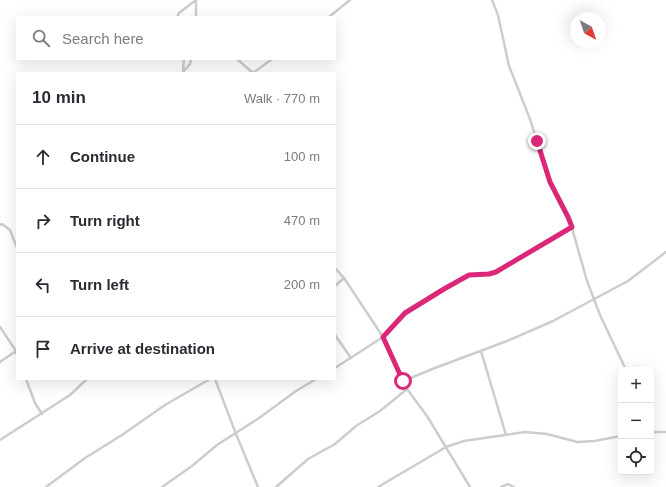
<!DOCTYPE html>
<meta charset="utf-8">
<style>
body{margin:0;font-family:Helvetica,sans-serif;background:#f2f2f3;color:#2b2b33}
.controls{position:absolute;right:12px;bottom:12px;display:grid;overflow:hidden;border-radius:0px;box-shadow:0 4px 16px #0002}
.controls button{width:36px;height:36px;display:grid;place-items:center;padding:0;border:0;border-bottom:1px solid #e1e1e2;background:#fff;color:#2b2b33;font:20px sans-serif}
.compass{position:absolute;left:570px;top:12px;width:36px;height:36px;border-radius:50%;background:#fff;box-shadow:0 4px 16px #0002;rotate:140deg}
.stop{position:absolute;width:12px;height:12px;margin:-9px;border:3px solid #db2777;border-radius:50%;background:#fff}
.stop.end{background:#db2777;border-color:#fff;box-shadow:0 1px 4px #0008}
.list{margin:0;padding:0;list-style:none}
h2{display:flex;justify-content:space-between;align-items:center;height:52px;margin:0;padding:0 16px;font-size:17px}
h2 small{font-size:13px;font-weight:400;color:#7c7c81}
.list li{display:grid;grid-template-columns:26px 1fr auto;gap:12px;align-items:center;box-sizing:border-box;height:64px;padding:0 16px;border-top:1px solid #e1e1e2}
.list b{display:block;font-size:15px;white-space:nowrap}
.list em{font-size:13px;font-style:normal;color:#7c7c81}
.icon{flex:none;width:22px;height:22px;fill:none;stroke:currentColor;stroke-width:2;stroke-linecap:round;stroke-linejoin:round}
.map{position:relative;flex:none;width:666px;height:487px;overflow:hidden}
.search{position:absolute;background:#fff;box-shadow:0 4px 16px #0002;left:16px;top:16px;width:320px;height:44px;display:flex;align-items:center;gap:10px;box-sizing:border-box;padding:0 14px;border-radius:0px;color:#7c7c81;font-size:15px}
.panel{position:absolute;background:#fff;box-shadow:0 4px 16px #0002;left:16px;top:72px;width:320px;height:308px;border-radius:0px}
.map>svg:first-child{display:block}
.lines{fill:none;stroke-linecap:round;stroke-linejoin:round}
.street{stroke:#cdcdcd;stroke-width:2.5}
.route{stroke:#db2777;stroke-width:5}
</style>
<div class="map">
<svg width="666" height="487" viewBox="0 0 666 487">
<rect width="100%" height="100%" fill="#fff"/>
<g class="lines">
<!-- street -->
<path class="street" d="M196,0V17
M492,0L498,15L509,66L530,119L550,182L570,221L587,281L600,315L626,370
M177,17L179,13L196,0
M329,17L350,0
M237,59L253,73
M183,70L184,59
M183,72L190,64L191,59
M253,73L272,59
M0,225L2,224L10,230L17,248
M335,268L344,278L383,337L407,389L427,416L470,487
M335,286L344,278
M0,327L16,351L17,355
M335,335L351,358
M481,351L506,435
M0,362L16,351
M335,368L383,337L396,322L417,305L469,275L489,274L504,268L571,227
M26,379L35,403L42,414
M215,379L236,434L258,487
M403,381L435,368L507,341L553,321L628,281L666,252
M651,432H666
M0,440L70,395L87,379
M46,487L85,458L122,435L165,405L210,379
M162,487L192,466L217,445L259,418L296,391L316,379
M276,487L308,459L335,444L356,426L380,411L407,389
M378,487L446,447L464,441L525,432L547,434L577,442L594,441L621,436
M501,487L508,484L514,487"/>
</g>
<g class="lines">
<!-- route -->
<path class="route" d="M403,381L383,337L405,313L444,289L469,275L489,274L496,272L572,227L568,217L550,182L537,141"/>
</g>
</svg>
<div class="controls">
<button>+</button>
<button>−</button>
<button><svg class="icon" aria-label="locate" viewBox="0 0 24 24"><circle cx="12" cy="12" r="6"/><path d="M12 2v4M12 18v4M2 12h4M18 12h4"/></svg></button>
</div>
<svg class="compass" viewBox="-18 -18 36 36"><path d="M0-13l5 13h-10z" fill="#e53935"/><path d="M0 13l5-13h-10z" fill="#7c7c81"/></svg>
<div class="stop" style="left:403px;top:381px"></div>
<div class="stop end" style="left:537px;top:141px"></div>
<div class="search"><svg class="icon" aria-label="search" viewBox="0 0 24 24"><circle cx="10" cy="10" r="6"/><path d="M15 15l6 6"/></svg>Search here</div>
<section class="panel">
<h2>10 min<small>Walk · 770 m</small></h2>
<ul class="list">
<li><svg class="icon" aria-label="ahead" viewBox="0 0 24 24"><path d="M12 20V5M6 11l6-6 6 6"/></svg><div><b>Continue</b></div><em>100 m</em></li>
<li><svg class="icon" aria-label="right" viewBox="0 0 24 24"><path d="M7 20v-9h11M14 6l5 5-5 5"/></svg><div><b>Turn right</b></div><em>470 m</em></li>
<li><svg class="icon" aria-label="left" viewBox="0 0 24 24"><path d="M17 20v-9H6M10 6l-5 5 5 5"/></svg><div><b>Turn left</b></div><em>200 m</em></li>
<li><svg class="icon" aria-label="arrive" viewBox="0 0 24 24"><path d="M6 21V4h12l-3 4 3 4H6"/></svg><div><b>Arrive at destination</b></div></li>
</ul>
</section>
</div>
